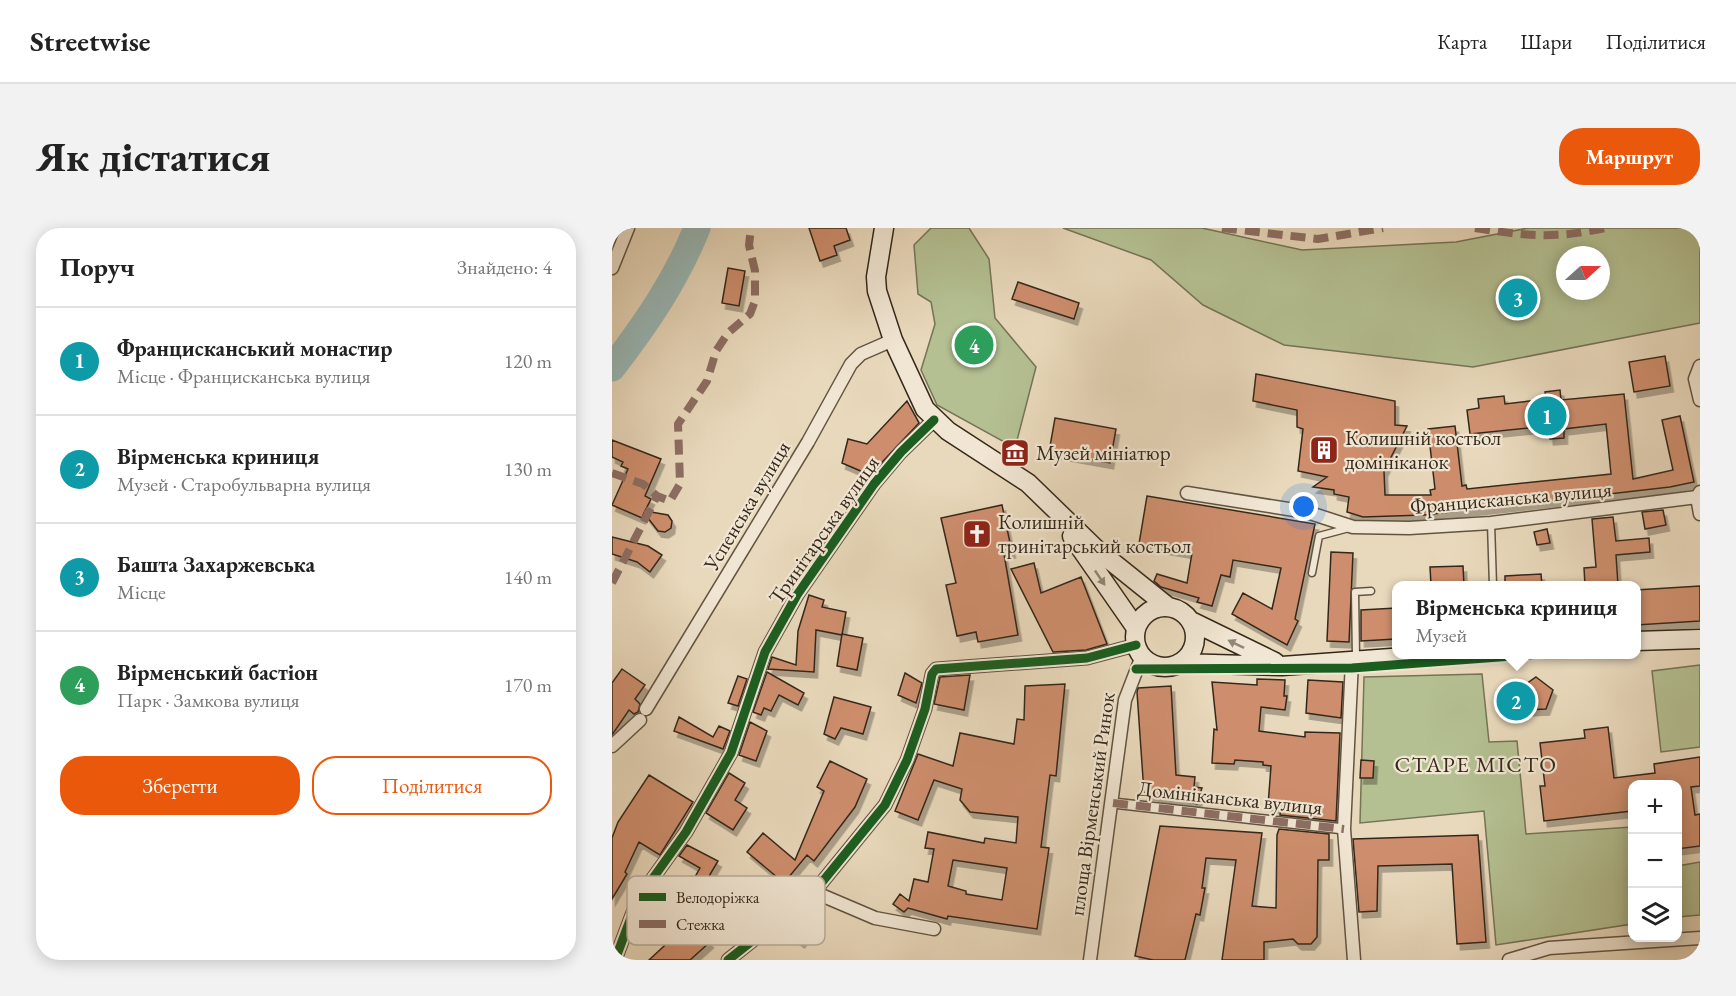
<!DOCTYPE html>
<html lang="uk">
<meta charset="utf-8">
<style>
body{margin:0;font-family:"EB Garamond",serif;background:#f2f2f2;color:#222}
.controls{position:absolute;right:18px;bottom:18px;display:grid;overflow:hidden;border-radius:12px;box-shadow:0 3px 15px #0003}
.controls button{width:54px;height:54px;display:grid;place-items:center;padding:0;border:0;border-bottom:2px solid #e0e0e0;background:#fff;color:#222;font:30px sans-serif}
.compass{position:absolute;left:944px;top:18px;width:54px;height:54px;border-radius:50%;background:#fff;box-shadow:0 3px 15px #0003;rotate:69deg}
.you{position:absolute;left:692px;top:279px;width:21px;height:21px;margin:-15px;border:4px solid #fff;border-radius:50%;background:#1a73e8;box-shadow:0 0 0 9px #1a73e833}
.badge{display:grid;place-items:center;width:39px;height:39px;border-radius:50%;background:#ea580c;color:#fff;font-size:20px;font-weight:700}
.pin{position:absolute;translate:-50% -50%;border:3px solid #fff;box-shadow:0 2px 6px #0006}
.popup{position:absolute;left:780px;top:353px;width:249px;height:78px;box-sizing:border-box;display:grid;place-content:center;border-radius:12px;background:#fff;filter:drop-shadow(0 2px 4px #0005);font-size:20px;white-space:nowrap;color:#767676}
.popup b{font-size:22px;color:#222}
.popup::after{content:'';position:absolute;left:50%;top:100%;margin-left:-12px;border:12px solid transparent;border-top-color:#fff}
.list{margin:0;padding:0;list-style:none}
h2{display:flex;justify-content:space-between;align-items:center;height:78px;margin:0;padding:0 24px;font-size:26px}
h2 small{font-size:20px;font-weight:400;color:#767676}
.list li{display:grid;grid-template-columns:39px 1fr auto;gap:18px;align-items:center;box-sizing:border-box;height:108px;padding:0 24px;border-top:2px solid #e0e0e0}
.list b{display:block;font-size:22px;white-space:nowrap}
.list p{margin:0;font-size:20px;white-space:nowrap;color:#767676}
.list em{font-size:20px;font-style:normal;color:#767676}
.actions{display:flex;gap:12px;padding:18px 24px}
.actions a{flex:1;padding:14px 0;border:2px solid #ea580c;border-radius:24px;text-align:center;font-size:21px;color:#ea580c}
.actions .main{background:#ea580c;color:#fff}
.icon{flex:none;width:33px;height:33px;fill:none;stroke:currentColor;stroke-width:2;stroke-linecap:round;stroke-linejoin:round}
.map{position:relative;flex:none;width:1088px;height:732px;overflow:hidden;border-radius:24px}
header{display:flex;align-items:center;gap:36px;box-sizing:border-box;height:84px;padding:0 30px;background:#fff;border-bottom:2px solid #e0e0e0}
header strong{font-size:28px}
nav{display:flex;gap:33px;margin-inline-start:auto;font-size:21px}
.intro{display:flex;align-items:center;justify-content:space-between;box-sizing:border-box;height:144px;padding:0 36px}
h1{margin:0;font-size:42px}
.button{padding:15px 27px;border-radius:24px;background:#ea580c;color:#fff;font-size:21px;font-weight:700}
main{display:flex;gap:36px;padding:0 36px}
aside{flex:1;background:#fff;border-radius:24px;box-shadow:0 3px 15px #0003}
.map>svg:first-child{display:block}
.green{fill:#b4c092;stroke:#747456;stroke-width:1.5;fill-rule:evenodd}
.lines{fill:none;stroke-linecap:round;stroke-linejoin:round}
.river{stroke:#99b9b8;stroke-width:27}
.building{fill:#ce8e6d;stroke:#34281a;stroke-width:1.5;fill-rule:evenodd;filter:url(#shadow)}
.service-casing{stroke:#615442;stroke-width:9}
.pedestrian-casing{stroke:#615442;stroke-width:12}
.minor-casing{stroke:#615442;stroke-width:15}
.secondary-casing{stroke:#34281a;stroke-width:21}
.service{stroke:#f1e6d3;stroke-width:6}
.pedestrian{stroke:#f1e6d3;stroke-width:9}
.minor{stroke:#f1e6d3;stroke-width:12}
.secondary{stroke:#f1e6d3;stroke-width:18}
.quiet{stroke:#8d6e63;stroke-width:8;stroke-dasharray:15 8;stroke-linecap:butt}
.cycleway-casing{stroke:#f1e6d3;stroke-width:13}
.cycleway{stroke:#1b5e20;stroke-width:9}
.oneway{fill:#928776}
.labels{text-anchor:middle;stroke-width:4.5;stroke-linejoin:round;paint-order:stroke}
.poi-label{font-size:21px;fill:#34281a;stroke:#f1e6d3;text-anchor:start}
.street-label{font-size:21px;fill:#34281a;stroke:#f1e6d3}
.neighbourhood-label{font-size:22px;letter-spacing:1.5px;fill:#34281a;stroke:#f1e6d3}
.key{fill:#f1e6d3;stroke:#b8ad9c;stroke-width:1.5}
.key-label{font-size:16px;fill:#34281a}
</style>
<header>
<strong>Streetwise</strong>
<nav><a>Карта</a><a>Шари</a><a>Поділитися</a></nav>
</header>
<div class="intro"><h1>Як дістатися</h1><a class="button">Маршрут</a></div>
<main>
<aside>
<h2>Поруч<small>Знайдено: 4</small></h2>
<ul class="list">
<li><span class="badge" style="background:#0f9aa8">1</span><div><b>Францисканський монастир</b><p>Місце · Францисканська вулиця</p></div><em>120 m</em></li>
<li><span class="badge" style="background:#0f9aa8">2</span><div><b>Вірменська криниця</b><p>Музей · Старобульварна вулиця</p></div><em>130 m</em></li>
<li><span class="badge" style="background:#0f9aa8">3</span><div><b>Башта Захаржевська</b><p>Місце</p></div><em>140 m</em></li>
<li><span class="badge" style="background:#2e9e5b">4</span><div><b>Вірменський бастіон</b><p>Парк · Замкова вулиця</p></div><em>170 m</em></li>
</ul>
<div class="actions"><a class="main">Зберегти</a><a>Поділитися</a></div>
</aside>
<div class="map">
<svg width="1088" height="732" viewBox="0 0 1088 732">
<defs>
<filter id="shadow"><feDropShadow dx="3.5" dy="6" stdDeviation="0" flood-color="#0004"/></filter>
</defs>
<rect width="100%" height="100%" fill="#e9d9bc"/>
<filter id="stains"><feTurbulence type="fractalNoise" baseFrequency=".00333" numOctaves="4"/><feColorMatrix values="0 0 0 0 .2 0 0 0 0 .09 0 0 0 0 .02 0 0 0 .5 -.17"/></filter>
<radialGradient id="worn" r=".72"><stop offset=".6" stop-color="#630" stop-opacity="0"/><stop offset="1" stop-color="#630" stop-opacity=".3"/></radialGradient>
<!-- green -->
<path class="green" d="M319,0H357L377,31L383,90L424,139L403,220L325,177L309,142L323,96L319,74L306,66L302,17Z
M451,0H590L690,22L844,14L916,0H1088V95L861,139L672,117L591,77L539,32ZM953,27H989V63H953Z
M1088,437V519L1049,524L1040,443Z
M870,446L877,514L905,513L914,606L1020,599V696L884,717L872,583L748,595L752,449Z
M1088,634V687L1066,689V638Z"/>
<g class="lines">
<!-- river -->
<path class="river" d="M0,140C34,96 64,52 85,0"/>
</g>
<!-- building -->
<path class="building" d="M197,0H234L238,12L222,18L225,27L208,33Z
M116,40L133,43L127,78L110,75Z
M406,54L467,75L462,91L400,71Z
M893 71a13 13 0 1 1 26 0a13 13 0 1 1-26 0Z
M1053,128L1058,158L1022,164L1017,134Z
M644,146L783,173V197L795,198L772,243L773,267H819L818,262L823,261L816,201L843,198L850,258L854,257L855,261L999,246L994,196L952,201V210L938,211L936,198L858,206L855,182L867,180L866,171L892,168L893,176L934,171L933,164L948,162L949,172L1012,166L1021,251L1061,242L1050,192L1068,188L1082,254L1058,259L812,287L751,289L735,284L737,269L722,266V262L701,259L715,249L686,243L691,201L685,199V182L641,173Z
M295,173L307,195L258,247L230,235L236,211L255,216Z
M443,190L504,201L498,235L437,224Z
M0,212L49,231L33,268L39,271L33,283L56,287L60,293L59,300L53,304L46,303L32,285L30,290L0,277L16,241L9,238L11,234L0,229Z
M535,268L703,296L683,391L686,393L675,417L620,386L631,365L660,381L669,340L621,332L618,349L609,347L600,378L585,374L587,370L549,359L542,353L545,346L575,355L580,325L527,316Z
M390,277L400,324L392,326L406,407L366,414L364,404L345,408L334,357L344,355L329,290Z
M1051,282L1054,297L1033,301L1030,284Z
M1001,289L1004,313L1037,310L1038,324L1004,327L1006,357H973L972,340L984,339L980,291Z
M935,301L938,315L925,317L922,304Z
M0,309L36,318L50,327L38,344L25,334L0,326Z
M719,324L741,325L737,414L715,413Z
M422,335L429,365L469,349L495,416L474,422L441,424L399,341Z
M851,338L852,357H819L818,339Z
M929,346L930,357H893V348Z
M1088,358V393L1024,397V362Z
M197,367L212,372L210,379L234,384L230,407L204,402L202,444L156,441L160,429L184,437L186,403Z
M784,380V411L749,413V382Z
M230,406L251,410L245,442L225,438Z
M10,441L33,457L23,471L28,476L26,484L22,486L17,482L0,507V455Z
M155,444L192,465L186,477L167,467L159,483L152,480L149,487L141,484Z
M293,445L310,455L304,475L286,467Z
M358,447L352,482L322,476L328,449Z
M126,448L135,451L126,478L116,475Z
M924,449L941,462L934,481L913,482L907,461Z
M645,451L673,452L672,468H675L673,482L649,479L647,503L693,509V504L728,505L724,593L668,587L669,581L656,578L659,538L651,537V534L623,532L622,536L600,535L602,501L605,502L600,454L645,457Z
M696,452L731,454L729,490L694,485Z
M453,456L444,548L438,547L429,619L437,620L425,701L336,688L335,691L296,680L292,684L281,676L288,666L297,673L302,651L316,654L322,621L313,620L316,604L372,615L373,610L404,615L406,589L358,584L348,572L350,561L322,552L306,592L283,583L306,526L341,538L348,505L402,516L405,491L412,492L413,458ZM341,632L395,640L390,672L354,666V663L336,658Z
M559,458L564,547L583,549L582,559L590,560L585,576L532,565L525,464L526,460Z
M222,469L259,479L251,506L229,500L223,511L212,506Z
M67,489L101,509L107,498L118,503L111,521L62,503Z
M138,494L155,503L144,533L127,527Z
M996,499L1002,550L1043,545L1042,536L1088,529V558L1079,559L1083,587L1088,586V618L1065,621V556H1020V583L932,593L928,558H933L928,515L973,510L972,502Z
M749,532L762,533L761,550H748Z
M218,533L255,551L243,579L202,633L195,627L172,655L135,624L151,605L183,632L212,563L205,559Z
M117,545L133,555L123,572L135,580L121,602L94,585Z
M37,547L81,574L48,627L27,614L13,644L15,646L0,671V610L6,594Z
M548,598L650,605L640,678L664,680L665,607L667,601L717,606V632H706L705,709L699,716H686L681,711L652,714V732H610L624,632L594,630L590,660H593L588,687L584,686L573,732H541L523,728Z
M866,607L874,714L845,716L840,636L766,638L765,683L747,684L741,611Z
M75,617L106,633L86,667L76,661L88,640L67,628Z
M130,650L151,665L144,674L123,659Z
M46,658L60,667L45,690L32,681Z
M184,690L199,701L189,714L174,703Z
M79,693L98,714L78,732H37Z"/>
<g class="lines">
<!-- service casing -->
<g class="service-casing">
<path id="service" d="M879,295L881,358
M700,345L707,308L737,300
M744,429L743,364L759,363"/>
</g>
<!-- pedestrian casing -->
<g class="pedestrian-casing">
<path id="pedestrian" d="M501,575L732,601"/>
</g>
<!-- minor casing -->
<g class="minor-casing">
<path id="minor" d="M0,40L16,0
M1088,138L1083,151L1088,172
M1088,264L1085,269L1088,286
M575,265L695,284L741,299L797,300L879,295L1085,269
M740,433L732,601L742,732
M34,481L196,214L239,136L249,126L281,112
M0,518L28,492
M202,664L263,690L322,701
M3,732L26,671L74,604L119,525L153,424L185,367L262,256L289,224L322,192
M116,732L202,664L273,577L295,532L313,481L320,446L324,441L475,430L524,417
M478,732L513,472L530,428
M897,732L937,720L1088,710"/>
</g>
<!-- secondary casing -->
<g class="secondary-casing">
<path id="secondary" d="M272,0L264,49L265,63L281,112L313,181L336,203L416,255L484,321L555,378
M460,308L524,400
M523 409a30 30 0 1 1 60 0a30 30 0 1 1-60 0Z
M579,393L663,434
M1024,413L1088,411
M568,435L670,438L834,426"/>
</g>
<!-- service -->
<use href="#service" class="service"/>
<!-- pedestrian -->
<use href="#pedestrian" class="pedestrian"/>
<!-- minor -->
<use href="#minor" class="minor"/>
<!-- secondary -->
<use href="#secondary" class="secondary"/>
<!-- quiet -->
<path class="quiet" d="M610,0L706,11L771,0
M863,0C914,8 943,11 993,0
M0,245L31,256L45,268
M0,355L45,268L58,273L68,256L66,196L95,153L104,123L116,105L138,86L143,73V43L137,17L139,0
M501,575L732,601"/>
<!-- cycleway casing -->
<g class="cycleway-casing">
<path id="cycleway" d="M524,441L740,440L929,426
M3,732L26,671L74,604L119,525L153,424L185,367L262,256L289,224L322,192
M116,732L202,664L273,577L295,532L313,481L320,446L324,441L475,430L524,417"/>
</g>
<!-- cycleway -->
<use href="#cycleway" class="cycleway"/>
</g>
<!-- one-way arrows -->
<defs><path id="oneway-solid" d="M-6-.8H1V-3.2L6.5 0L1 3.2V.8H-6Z" transform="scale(1.5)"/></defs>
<g class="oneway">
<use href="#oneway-solid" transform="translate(488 350) rotate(56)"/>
<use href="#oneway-solid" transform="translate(624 416) rotate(-154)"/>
</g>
<!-- icons -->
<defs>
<g id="building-square" transform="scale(1.5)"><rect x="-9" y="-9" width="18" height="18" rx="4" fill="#8f2418" stroke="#f1e6d3"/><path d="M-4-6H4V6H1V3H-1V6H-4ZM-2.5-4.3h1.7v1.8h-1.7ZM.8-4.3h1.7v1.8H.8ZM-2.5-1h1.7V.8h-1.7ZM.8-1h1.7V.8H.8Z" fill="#fff"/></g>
<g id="museum-square" transform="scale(1.5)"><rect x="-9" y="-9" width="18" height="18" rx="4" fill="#8f2418" stroke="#f1e6d3"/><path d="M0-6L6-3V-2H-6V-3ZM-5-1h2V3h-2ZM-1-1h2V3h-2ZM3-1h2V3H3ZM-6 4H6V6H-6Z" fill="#fff"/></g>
<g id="church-square" transform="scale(1.5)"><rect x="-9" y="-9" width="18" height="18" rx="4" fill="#8f2418" stroke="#f1e6d3"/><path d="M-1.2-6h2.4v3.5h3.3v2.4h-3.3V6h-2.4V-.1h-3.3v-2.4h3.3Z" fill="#fff"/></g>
</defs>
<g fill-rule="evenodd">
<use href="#building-square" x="712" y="222"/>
<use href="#museum-square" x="403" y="225"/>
<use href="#church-square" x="365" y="306"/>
</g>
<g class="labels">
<!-- poi labels -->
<g class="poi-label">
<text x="733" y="217">Колишній костьол<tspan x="733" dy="24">домініканок</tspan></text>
<text x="424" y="232">Музей мініатюр</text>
<text x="386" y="301">Колишній<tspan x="386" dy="24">тринітарський костьол</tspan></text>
</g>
<!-- street labels -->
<g class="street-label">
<text transform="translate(899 270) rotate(-5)" y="7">Францисканська вулиця</text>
<text transform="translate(135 278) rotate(-59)" y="7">Успенська вулиця</text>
<text transform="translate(212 302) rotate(-55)" y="7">Тринітарська вулиця</text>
<text transform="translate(618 570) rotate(6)" y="7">Домініканська вулиця</text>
<text transform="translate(480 576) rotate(-82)" y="7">площа Вірменський Ринок</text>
</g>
<!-- neighbourhood labels -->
<g class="neighbourhood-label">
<text x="864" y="544">СТАРЕ МІСТО</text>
</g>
</g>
<!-- legend -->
<rect x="15" y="648" width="198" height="69" rx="9" class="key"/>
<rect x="27" y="665" width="27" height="8" fill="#1b5e20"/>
<rect x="27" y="692" width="27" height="8" fill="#8d6e63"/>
<g class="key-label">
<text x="64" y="675">Велодоріжка</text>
<text x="64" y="702">Стежка</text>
</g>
<rect width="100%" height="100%" filter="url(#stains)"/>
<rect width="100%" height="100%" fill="url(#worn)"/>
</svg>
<div class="controls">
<button>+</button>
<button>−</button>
<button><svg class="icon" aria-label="layers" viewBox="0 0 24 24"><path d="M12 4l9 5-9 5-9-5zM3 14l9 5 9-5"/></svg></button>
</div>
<svg class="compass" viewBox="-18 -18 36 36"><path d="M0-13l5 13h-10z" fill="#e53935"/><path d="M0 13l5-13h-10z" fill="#767676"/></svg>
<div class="you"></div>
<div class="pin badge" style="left:935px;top:188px;background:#0f9aa8">1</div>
<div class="pin badge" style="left:904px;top:473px;background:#0f9aa8">2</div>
<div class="popup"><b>Вірменська криниця</b>Музей</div>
<div class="pin badge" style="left:906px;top:70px;background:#0f9aa8">3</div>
<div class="pin badge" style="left:362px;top:117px;background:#2e9e5b">4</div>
</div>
</main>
